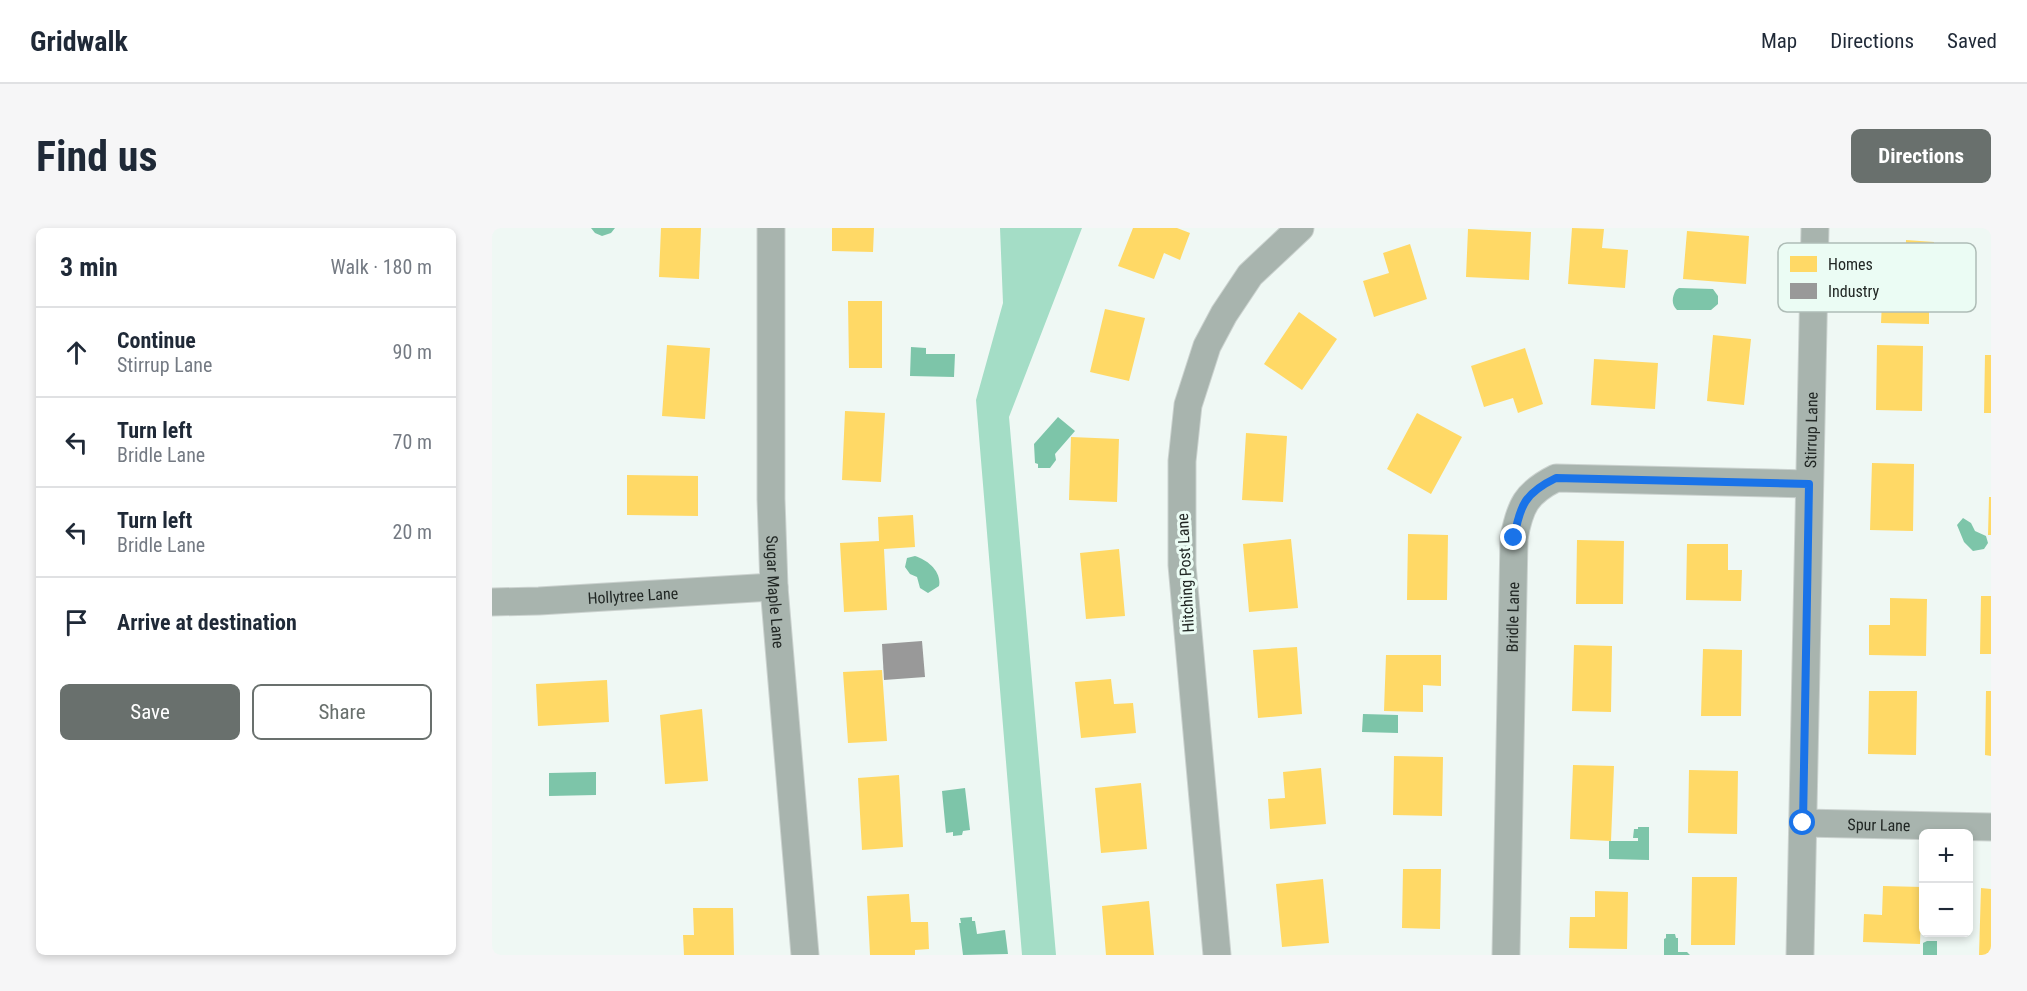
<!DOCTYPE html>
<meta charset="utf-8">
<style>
body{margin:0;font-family:"Roboto Condensed",sans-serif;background:#f6f6f7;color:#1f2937}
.controls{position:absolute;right:18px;bottom:18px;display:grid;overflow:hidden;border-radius:9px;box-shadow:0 3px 9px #0003}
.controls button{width:54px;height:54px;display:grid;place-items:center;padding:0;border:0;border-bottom:2px solid #e0e1e3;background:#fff;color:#1f2937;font:30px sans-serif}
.stop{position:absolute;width:18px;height:18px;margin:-14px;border:4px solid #1a73e8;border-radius:50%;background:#fff}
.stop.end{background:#1a73e8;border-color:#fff;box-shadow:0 2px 6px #0008}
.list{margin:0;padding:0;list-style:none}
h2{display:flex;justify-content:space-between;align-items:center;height:78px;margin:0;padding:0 24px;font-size:26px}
h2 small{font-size:20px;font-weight:400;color:#747a83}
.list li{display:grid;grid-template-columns:39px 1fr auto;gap:18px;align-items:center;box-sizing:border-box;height:90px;padding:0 24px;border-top:2px solid #e0e1e3}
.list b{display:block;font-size:22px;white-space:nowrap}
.list p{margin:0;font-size:20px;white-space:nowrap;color:#747a83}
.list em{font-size:20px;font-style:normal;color:#747a83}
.actions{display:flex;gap:12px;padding:18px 24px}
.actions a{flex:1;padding:14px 0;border:2px solid #69706d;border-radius:9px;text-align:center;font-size:21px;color:#69706d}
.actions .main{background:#69706d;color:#fff}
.icon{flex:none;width:33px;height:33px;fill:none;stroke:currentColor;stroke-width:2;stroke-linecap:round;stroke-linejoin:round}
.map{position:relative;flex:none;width:1499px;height:727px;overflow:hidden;border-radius:9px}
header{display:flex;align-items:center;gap:36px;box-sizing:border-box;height:84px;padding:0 30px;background:#fff;border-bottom:2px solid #e0e1e3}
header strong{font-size:28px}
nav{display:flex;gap:33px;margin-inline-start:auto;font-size:21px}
.intro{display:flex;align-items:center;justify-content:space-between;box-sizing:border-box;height:144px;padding:0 36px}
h1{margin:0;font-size:42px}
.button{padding:15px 27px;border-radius:9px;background:#69706d;color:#fff;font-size:21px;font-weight:700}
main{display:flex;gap:36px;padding:0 36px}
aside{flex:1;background:#fff;border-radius:9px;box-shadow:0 3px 9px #0003}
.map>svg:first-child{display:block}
.forest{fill:#a4ddc6}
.water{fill:#7dc5a9}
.homes{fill:#ffd966}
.industry{fill:#999}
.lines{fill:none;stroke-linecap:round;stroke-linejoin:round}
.street-casing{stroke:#cbd2cf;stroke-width:29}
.street{stroke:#a8b4ae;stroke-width:27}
.route{stroke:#1a73e8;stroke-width:8}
.labels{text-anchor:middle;stroke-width:6;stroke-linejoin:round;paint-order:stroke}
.street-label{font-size:16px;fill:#212724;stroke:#ebfcf4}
.key{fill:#ebfcf4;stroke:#aebcb6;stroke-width:1.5}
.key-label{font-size:16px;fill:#212724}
</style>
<header>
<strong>Gridwalk</strong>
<nav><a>Map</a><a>Directions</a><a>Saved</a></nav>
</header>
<div class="intro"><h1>Find us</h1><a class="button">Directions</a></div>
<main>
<aside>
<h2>3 min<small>Walk · 180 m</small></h2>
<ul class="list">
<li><svg class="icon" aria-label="ahead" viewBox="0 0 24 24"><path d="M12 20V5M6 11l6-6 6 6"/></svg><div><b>Continue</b><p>Stirrup Lane</p></div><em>90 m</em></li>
<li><svg class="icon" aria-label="left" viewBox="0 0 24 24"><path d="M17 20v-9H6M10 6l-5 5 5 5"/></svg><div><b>Turn left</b><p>Bridle Lane</p></div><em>70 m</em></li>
<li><svg class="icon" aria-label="left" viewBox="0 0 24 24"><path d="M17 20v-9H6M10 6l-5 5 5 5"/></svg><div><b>Turn left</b><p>Bridle Lane</p></div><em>20 m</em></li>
<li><svg class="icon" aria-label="arrive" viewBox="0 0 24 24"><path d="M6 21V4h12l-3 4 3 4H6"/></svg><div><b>Arrive at destination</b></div></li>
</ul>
<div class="actions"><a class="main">Save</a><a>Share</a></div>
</aside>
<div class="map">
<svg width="1499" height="727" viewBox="0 0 1499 727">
<rect width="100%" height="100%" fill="#eff8f4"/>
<!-- forest -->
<path class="forest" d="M508,0H590L517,189L564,727H530L484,172L511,75Z"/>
<!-- water -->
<path class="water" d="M99,0H123L119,5L110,8L103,5Z
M1187,60L1221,61L1226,68V76L1219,82H1185C1179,76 1180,69 1184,62Z
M419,119L434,120V126H463L462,149L418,148Z
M566,189L583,203L563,226L564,232L558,240H546V236L543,235L542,216Z
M1471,290L1479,295L1483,303L1494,308L1496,315L1492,321L1481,323L1472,314L1465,297Z
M423,328C436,332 450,344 447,358L436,365L428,360L425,349L418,346L413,339L415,330Z
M871,486L906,487V505L870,504Z
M104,544V567L57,568V545Z
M473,560L478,602L471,603L470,607L461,608V604L454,605L450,563Z
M1146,599H1157V632L1117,631V613H1146V610H1141L1142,601H1146Z
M480,689V693H483L485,706L513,702L516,726L471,727L467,695H469L468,690Z
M1174,706H1183L1184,710H1186V724H1195L1198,727H1172V711L1174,710Z
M1435,713H1445V727H1431V715Z"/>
<!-- homes -->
<path class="homes" d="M169,0H209L207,51L167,49Z
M340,0H382L381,24L340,23Z
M641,0H685L698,5L688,32L672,25L662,51L626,38Z
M1080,0L1112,1L1110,20L1136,22L1133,60L1076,56Z
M976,1L1039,4L1037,52L974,49Z
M1195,3L1257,8L1254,56L1191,51Z
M1414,12L1442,14L1440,74H1437V96L1389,95L1390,74H1385L1386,40L1413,41Z
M918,16L935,71L882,89L871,53L897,45L891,25Z
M356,73H390V140H357Z
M613,81L653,90L637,153L598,144Z
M807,84L845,111L810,162L772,136Z
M1221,107L1259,111L1252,177L1215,173Z
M175,117L218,120L213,191L170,188Z
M1385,117L1431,118L1430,183L1384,182Z
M1033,120L1051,176L1026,185L1021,170L992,179L979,138Z
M1493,127H1499V185H1492Z
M1102,131L1166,135L1163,181L1099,177Z
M353,183L393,185L389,254L350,252Z
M925,185L970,209L939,266L895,241Z
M754,205L795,208L791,274L750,272Z
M579,209L627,211L625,274L577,272Z
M1380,235L1422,236L1421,303L1378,302Z
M135,247L206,248V288L135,287Z
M1497,269H1499V307H1496Z
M421,287L423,319L392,321L395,382L352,384L348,315L387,313L386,289Z
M916,306L956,307L955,372H915Z
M799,311L806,380L757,384L751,316Z
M1085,312L1132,313L1131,376H1084Z
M1195,316H1236V342H1250L1249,373L1194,372Z
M627,321L633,388L594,391L588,325Z
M1489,368H1499V426H1488Z
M1398,370L1435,371L1434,428L1377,427V397H1398Z
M1082,417L1120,418L1119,484L1080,483Z
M805,419L810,486L766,490L761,422Z
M1211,421L1250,422L1249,488H1209Z
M894,427H949V458L931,457V484L892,483Z
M390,442L395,513L356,515L351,444Z
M619,451L622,476L641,475L644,505L589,510L583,454Z
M115,452L117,494L46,498L44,456Z
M1377,463H1425L1424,527L1376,526Z
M1494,463H1499V528L1493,527Z
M210,481L216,553L173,556L168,487Z
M902,528L951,529L950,588L901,587Z
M1081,537L1122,538L1119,613L1078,611Z
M829,540L834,596L778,601L776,571L793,570L791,544Z
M1197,542L1246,543L1245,606L1196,605Z
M407,547L411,619L370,622L366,550Z
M649,555L655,621L609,625L603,560Z
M911,641H949L948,701L910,700Z
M1200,649H1245L1243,717H1199Z
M831,651L837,715L790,719L784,656Z
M1391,658L1430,659L1428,716L1371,714L1372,686L1390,687Z
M1489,660L1499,661V727H1487Z
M1103,663L1136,664L1135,721L1077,720L1078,689H1103Z
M417,666L419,694H436L437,721L423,722V727H378L375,668Z
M657,673L662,727H614L610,678Z
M201,680H241L242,727H192L191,707H202Z"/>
<!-- industry -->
<path class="industry" d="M430,413L433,449L392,452L390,416Z"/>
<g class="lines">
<!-- street casing -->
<g class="street-casing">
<g id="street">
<path id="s1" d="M279,0V271L282,359L313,727"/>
<path id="s2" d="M0,374L47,373L282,359"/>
<path id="s3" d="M1311,595L1499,599"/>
<path d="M725,727L690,337V233L696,177L715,118L732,86L758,47L808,0"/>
<path id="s4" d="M1014,727L1022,310C1028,278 1034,265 1064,250L1317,256"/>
<path id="s5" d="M1308,727L1323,0"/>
</g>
</g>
<!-- street -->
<use href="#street" class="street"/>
</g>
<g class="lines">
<!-- route -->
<path class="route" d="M1022,310C1028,277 1033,265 1064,250L1317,256L1311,595"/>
</g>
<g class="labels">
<!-- street labels -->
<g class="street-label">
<text dy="6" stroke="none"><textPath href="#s5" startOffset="525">Stirrup Lane</textPath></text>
<text transform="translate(693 345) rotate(-93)" y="6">Hitching Post Lane</text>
<text dy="6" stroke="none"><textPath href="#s1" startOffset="364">Sugar Maple Lane</textPath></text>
<text dy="6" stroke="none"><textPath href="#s2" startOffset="141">Hollytree Lane</textPath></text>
<text dy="6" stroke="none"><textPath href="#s4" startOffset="338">Bridle Lane</textPath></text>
<text dy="6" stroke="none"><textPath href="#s3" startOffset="76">Spur Lane</textPath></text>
</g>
</g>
<!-- legend -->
<rect x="1286" y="15" width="198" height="69" rx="9" class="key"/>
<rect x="1298" y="28" width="27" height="16" fill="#ffd966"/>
<rect x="1298" y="55" width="27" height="16" fill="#999"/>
<g class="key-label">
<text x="1336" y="42">Homes</text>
<text x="1336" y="69">Industry</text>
</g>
</svg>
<div class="controls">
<button>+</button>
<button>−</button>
</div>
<div class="stop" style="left:1311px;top:595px"></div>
<div class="stop end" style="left:1022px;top:310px"></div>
</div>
</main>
